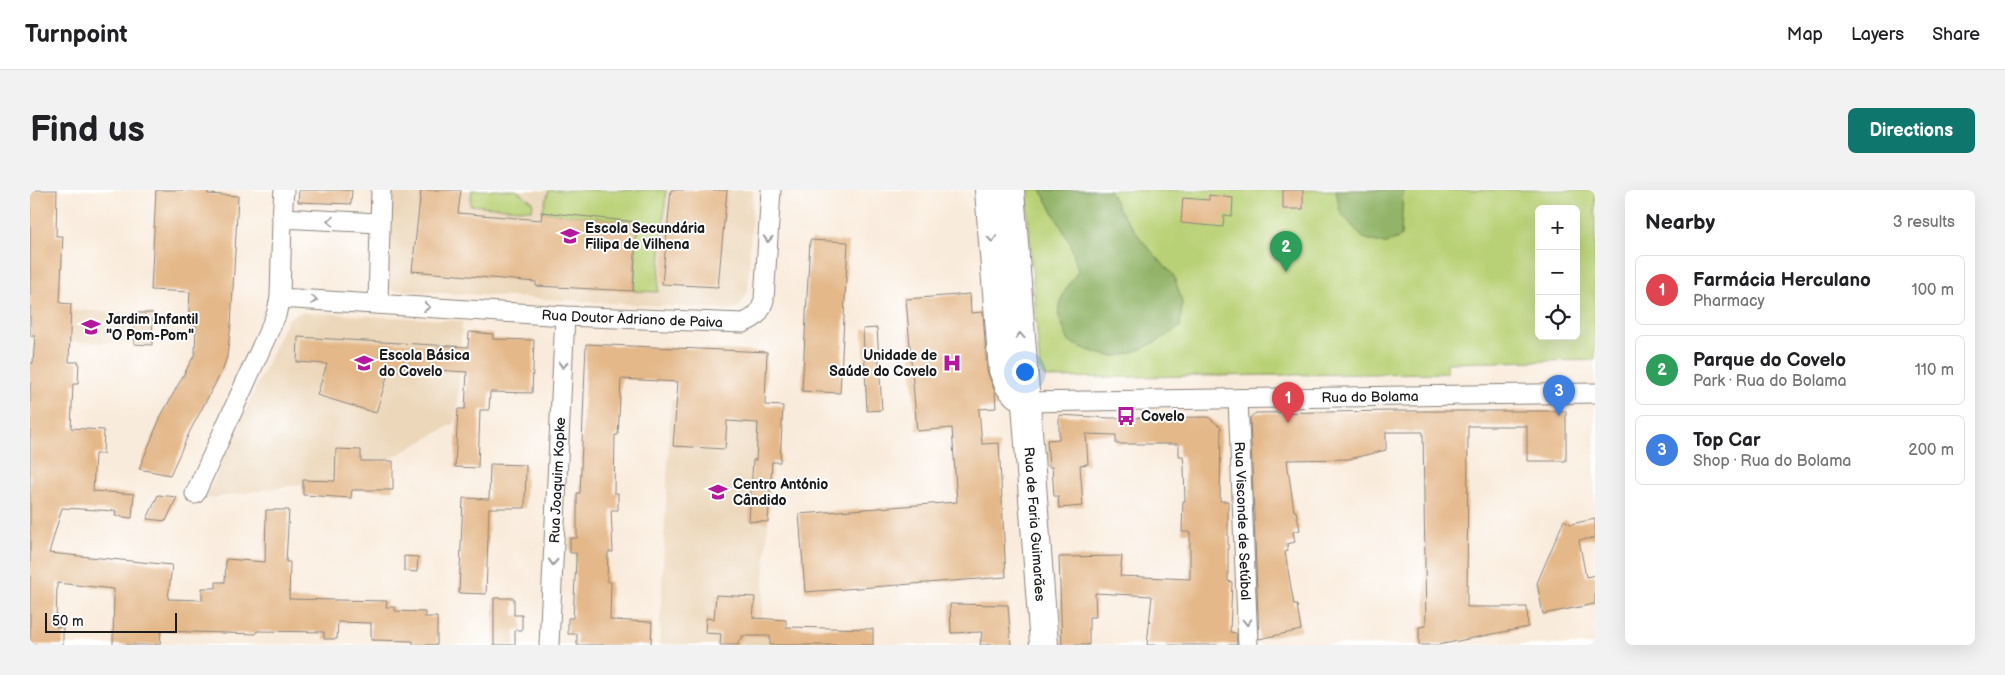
<!DOCTYPE html>
<meta charset="utf-8">
<style>
body{margin:0;font-family:"Balsamiq Sans",sans-serif;background:#f2f2f2;color:#202124}
.controls{position:absolute;right:15px;top:15px;display:grid;overflow:hidden;border-radius:8px;box-shadow:0 5px 20px #0002}
.controls button{width:45px;height:45px;display:grid;place-items:center;padding:0;border:0;border-bottom:1px solid #e0e0e0;background:#fff;color:#202124;font:25px sans-serif}
.scale{position:absolute;left:15px;bottom:12px;width:132px;box-sizing:border-box;padding-left:5px;border:2px solid #1c1c1c;border-top:0;font-size:14px;line-height:18px;white-space:nowrap;color:#1c1c1c;-webkit-text-stroke:4px #fff;paint-order:stroke}
.you{position:absolute;left:994px;top:181px;width:18px;height:18px;margin:-12px;border:4px solid #fff;border-radius:50%;background:#1a73e8;box-shadow:0 0 0 8px #1a73e833}
.badge{display:grid;place-items:center;width:32px;height:32px;border-radius:50%;background:#0f766e;color:#fff;font-size:16px;font-weight:700}
.pin{position:absolute;translate:-50% -41px;filter:drop-shadow(0 1px 2px #0008)}
.pin::after{content:'';position:absolute;top:26px;width:18px;height:15px;background:inherit;clip-path:polygon(0 0,100% 0,50% 100%)}
.list{margin:0;padding:0;list-style:none}
h2{display:flex;justify-content:space-between;align-items:center;height:65px;margin:0;padding:0 20px;font-size:21px}
h2 small{font-size:16px;font-weight:400;color:#757577}
.list li{display:grid;grid-template-columns:32px 1fr auto;gap:15px;align-items:center;box-sizing:border-box;height:70px;margin:0 10px 10px;padding:0 10px;border:1px solid #e0e0e0;border-radius:8px}
.list b{display:block;font-size:19px;white-space:nowrap}
.list p{margin:0;font-size:16px;white-space:nowrap;color:#757577}
.list em{font-size:16px;font-style:normal;color:#757577}
.icon{flex:none;width:28px;height:28px;fill:none;stroke:currentColor;stroke-width:2;stroke-linecap:round;stroke-linejoin:round}
.map{position:relative;flex:none;width:1565px;height:455px;overflow:hidden;border-radius:8px}
header{display:flex;align-items:center;gap:30px;box-sizing:border-box;height:70px;padding:0 25px;background:#fff;border-bottom:1px solid #e0e0e0}
header strong{font-size:24px}
nav{display:flex;gap:28px;margin-inline-start:auto;font-size:18px}
.intro{display:flex;align-items:center;justify-content:space-between;box-sizing:border-box;height:120px;padding:0 30px}
h1{margin:0;font-size:35px}
.button{padding:12px 22px;border-radius:8px;background:#0f766e;color:#fff;font-size:18px;font-weight:700}
main{display:flex;gap:30px;padding:0 30px}
aside{flex:1;background:#fff;border-radius:8px;box-shadow:0 5px 20px #0002}
.map>svg:first-child{display:block}
.built{fill:#ecd7ba}
.green{fill:#b9d176;stroke:#6a7649;fill-rule:evenodd}
.forest{fill:#92b367;stroke:#576842}
.building{fill:#e4b889}
.lines{fill:none;stroke-linecap:round;stroke-linejoin:round}
.street-casing{stroke:#8a847c;stroke-width:21}
.secondary-casing{stroke:#8a847c;stroke-width:30}
.street{stroke:#fff;stroke-width:19}
.secondary{stroke:#fff;stroke-width:28}
.oneway{stroke:#999}
.labels{text-anchor:middle;stroke-width:4;stroke-linejoin:round;paint-order:stroke}
.poi-label{font-size:14px;font-weight:bold;fill:#1c1c1c;stroke:#fff;text-anchor:start}
.street-label{font-size:14px;fill:#1c1c1c;stroke:#fff}
</style>
<header>
<strong>Turnpoint</strong>
<nav><a>Map</a><a>Layers</a><a>Share</a></nav>
</header>
<div class="intro"><h1>Find us</h1><a class="button">Directions</a></div>
<main>
<div class="map">
<svg width="1565" height="455" viewBox="0 0 1565 455">
<rect width="100%" height="100%" fill="#fff"/>
<filter id="ink" filterUnits="userSpaceOnUse"><feTurbulence type="fractalNoise" baseFrequency=".02" numOctaves="2"/><feDisplacementMap in="SourceGraphic" scale="10" xChannelSelector="R" yChannelSelector="G"/><feConvolveMatrix kernelMatrix="1 2 1 2 8 2 1 2 1" color-interpolation-filters="sRGB"/></filter>
<filter id="wash" filterUnits="userSpaceOnUse"><feTurbulence type="fractalNoise" baseFrequency=".0096" numOctaves="4" result="noise"/><feDisplacementMap in="SourceGraphic" scale="20" xChannelSelector="R" yChannelSelector="G"/><feGaussianBlur stdDeviation="1.12" result="paint"/><feColorMatrix in="noise" values="0 0 0 0 0 0 0 0 0 0 0 0 0 0 0 0 0 1.4 0 .05"/><feComposite in="paint" operator="in"/></filter>
<g filter="url(#wash)">
<rect width="100%" height="100%" fill="#f9ebdb"/>
<!-- built -->
<path class="built" d="M361,0H723L718,99L714,110L709,117L701,120L360,100L356,92Z
M0,119L123,123L122,155L0,150Z
M271,122L432,131L428,216L425,233L340,280L325,286L175,309L257,130L261,126Z
M641,210L753,216L750,272H742L731,440L741,442L740,455H629Z"/>
<!-- green -->
<path class="green" d="M442,0H486L503,12L502,20L440,15Z
M519,0H636L628,102L603,101L607,32L512,22Z
M996,0H1565V170L1417,173V183L1016,188L1010,181ZM1509,19H1546V146H1509Z"/>
<!-- forest -->
<path class="forest" d="M1011,0H1079L1090,21L1114,53L1144,86L1152,112L1150,137C1133,148 1108,164 1087,166C1071,167 1054,158 1039,152L1028,124L1033,104L1048,81L1041,55Z
M1306,0H1373L1371,47L1354,54L1333,48L1310,22Z"/>
<g id="blocks">
<!-- building -->
<path class="building" d="M0,0H27L26,46H33L30,113L41,114L39,172H49L48,194H43L41,238L74,240L73,264H65L63,301L104,304L102,328L85,326L86,321L32,318L19,363L142,375L138,409L172,410V398H186V392H195L196,369L235,372L236,320H259L256,372H260L259,409L357,411L356,417H365V421L395,422V427H407V455H383V451L341,450V433L308,432L307,449H294V442L227,441L226,444L131,441L130,455H83L84,399L27,393L26,437L33,438V455H0V173H3L5,146H0Z
M126,0H178V4L208,6L201,135L197,166L193,179L160,241L140,285L109,279L131,226L165,164L166,135H158L160,102L121,100Z
M269,0H322L321,14L268,12Z
M391,0H431L428,23L511,30L512,22L607,32L603,101L506,96V92L382,81Z
M641,0H697L688,97L632,94Z
M1253,0H1273V19H1253Z
M1179,5L1203,8L1202,26L1194,25L1193,37L1151,33L1153,8L1179,10Z
M780,50L818,52L810,203L772,201Z
M940,104L941,123L953,122L957,181L965,202L966,218L949,219L952,254L969,253L976,387L775,402L769,324L927,312L922,238L887,241L876,109Z
M105,123H123L122,155L104,154Z
M847,138L852,220L837,221L833,139Z
M439,142L463,144V149L504,150L502,203L460,202L459,220H450L448,278L425,277L428,219H435L437,182L360,177L346,223L287,205L297,174L267,172L268,147L438,157Z
M556,154L737,162L735,215L753,216L750,272H742L738,332L719,331L723,270H726L728,233L697,231L695,259L643,256L648,192L591,189L588,245H585L584,303H588V320H581L583,362H578L577,391L581,392L580,430L622,432L621,455H547V444H538V428H543L546,370V363H540V348H547V303H550Z
M1363,221H1536V271H1497V236H1438L1437,417H1497L1498,437L1408,455H1389V437L1396,436L1393,242H1356V260L1319,269L1257,270L1264,321H1266L1270,340L1263,342L1265,352L1257,354L1258,361L1255,362L1264,415H1267L1271,440L1229,449L1220,228L1226,223Z
M1029,225L1080,228L1178,227L1191,237L1190,311H1198V391L1202,392L1200,442L1206,443L1207,455H1117L1122,406L1065,403L1066,427H1059V455H1032L1029,367L1092,366L1090,386L1160,389V342H1152L1153,311H1155L1154,277L1153,266H1149V254H1086V245L1056,244L1058,274L1050,275L1053,316L1029,318L1028,306H1024L1022,277H1019L1017,250L1029,249Z
M306,259L331,260V271H363V300H322L321,308L273,305V290L305,291Z
M460,274L496,275L495,318H459L456,404L429,403L433,308L459,309Z
M128,305L147,307L136,331L117,329Z
M1565,329V348L1549,350L1556,387L1565,385V414L1513,424L1507,393L1534,330L1541,334Z
M374,366L388,367L387,382L374,381Z
M686,405L725,407L723,428L756,430V437L843,439V455H740V446H712V450H709L708,455H690L691,444L675,443L676,428L684,429Z
M464,408H484V425H492V440H485V455H464Z
M920,414L978,415L981,455H950L952,442L921,443Z"/>
</g>
</g>
<g filter="url(#ink)">
<use href="#blocks" fill-opacity="0" stroke="#8a847c" stroke-width="1"/>
<g class="lines">
<!-- street casing -->
<g class="street-casing">
<g id="street">
<path d="M252,28L254,0"/>
<path id="s1" d="M349,33L252,28L250,108L535,126L713,133C726,128 730,123 734,110L741,0"/>
<path d="M348,113L351,0"/>
<path id="s2" d="M1208,209L1218,455"/>
<path id="s3" d="M995,212L1565,203"/>
<path d="M165,304L246,125L250,108"/>
<path id="s4" d="M519,455L535,126"/>
</g>
</g>
<!-- secondary casing -->
<g class="secondary-casing">
<g id="secondary">
<path d="M959,0L973,180L979,195L987,204"/>
<path id="s5" d="M980,0L1014,455"/>
</g>
</g>
<!-- street -->
<use href="#street" class="street"/>
<!-- secondary -->
<use href="#secondary" class="secondary"/>
</g>
<!-- one-way arrows -->
<defs><path id="oneway-chevron" d="M-2-3.5L2.5 0L-2 3.5" fill="none" stroke-width="1.6" stroke-linecap="round" stroke-linejoin="round" transform="scale(1.25)"/></defs>
<g class="oneway">
<use href="#oneway-chevron" transform="translate(300 31) rotate(-177)"/>
<use href="#oneway-chevron" transform="translate(738 49) rotate(93)"/>
<use href="#oneway-chevron" transform="translate(962 49) rotate(86)"/>
<use href="#oneway-chevron" transform="translate(284 110) rotate(3)"/>
<use href="#oneway-chevron" transform="translate(397 117) rotate(4)"/>
<use href="#oneway-chevron" transform="translate(990 146) rotate(-94)"/>
<use href="#oneway-chevron" transform="translate(533 175) rotate(93)"/>
<use href="#oneway-chevron" transform="translate(523 372) rotate(93)"/>
<use href="#oneway-chevron" transform="translate(1217 432) rotate(88)"/>
</g>
</g>
<!-- icons -->
<defs>
<g id="school-bare" transform="scale(1.5)"><path d="M0-5L7-2L0 1L-7-2ZM-4 1L0 2.5L4 1V4Q0 6-4 4Z" fill="#b5179e" stroke="#fff" stroke-width="2.5" paint-order="stroke"/></g>
<g id="hospital-bare" transform="scale(1.5)"><path d="M-5-5h3v3.5h4V-5h3V5h-3V1.5h-4V5h-3Z" fill="#b5179e" stroke="#fff" stroke-width="2.5" paint-order="stroke"/></g>
<g id="bus-bare" transform="scale(1.5)"><path d="M-5-6H5V4H4V6H2V4H-2V6H-4V4H-5ZM-3.5-4V0h7V-4ZM-3.5 1.2v1.5H-2V1.2ZM2 1.2v1.5H3.5V1.2Z" fill="#b5179e" stroke="#fff" stroke-width="2.5" paint-order="stroke"/></g>
</defs>
<g fill-rule="evenodd">
<use href="#school-bare" x="540" y="46"/>
<use href="#school-bare" x="61" y="137"/>
<use href="#school-bare" x="334" y="173"/>
<use href="#hospital-bare" x="922" y="173"/>
<use href="#bus-bare" x="1096" y="226"/>
<use href="#school-bare" x="688" y="302"/>
</g>
<g class="labels">
<!-- poi labels -->
<g class="poi-label">
<text x="555" y="43">Escola Secundária<tspan x="555" dy="16">Filipa de Vilhena</tspan></text>
<text x="76" y="134">Jardim Infantil<tspan x="76" dy="16">"O Pom-Pom"</tspan></text>
<text x="349" y="170">Escola Básica<tspan x="349" dy="16">do Covelo</tspan></text>
<text x="907" y="170" text-anchor="end">Unidade de<tspan x="907" dy="16">Saúde do Covelo</tspan></text>
<text x="1111" y="231">Covelo</text>
<text x="703" y="299">Centro António<tspan x="703" dy="16">Cândido</tspan></text>
</g>
<!-- street labels -->
<g class="street-label">
<text dy="5" stroke="none"><textPath href="#s1" startOffset="530">Rua Doutor Adriano de Paiva</textPath></text>
<text dy="5" stroke="none"><textPath href="#s3" startOffset="345">Rua do Bolama</textPath></text>
<text dy="5" stroke="none"><textPath href="#s4" startOffset="165">Rua Joaquim Kopke</textPath></text>
<text dy="5" stroke="none"><textPath href="#s2" startOffset="122">Rua Visconde de Setúbal</textPath></text>
<text dy="5" stroke="none"><textPath href="#s5" startOffset="335">Rua de Faria Guimarães</textPath></text>
</g>
</g>
</svg>
<div class="controls">
<button>+</button>
<button>−</button>
<button><svg class="icon" aria-label="locate" viewBox="0 0 24 24"><circle cx="12" cy="12" r="6"/><path d="M12 2v4M12 18v4M2 12h4M18 12h4"/></svg></button>
</div>
<div class="scale">50 m</div>
<div class="you"></div>
<div class="pin badge" style="left:1258px;top:233px;background:#e0444e">1</div>
<div class="pin badge" style="left:1256px;top:82px;background:#2e9e5b">2</div>
<div class="pin badge" style="left:1529px;top:226px;background:#3f7fe0">3</div>
</div>
<aside>
<h2>Nearby<small>3 results</small></h2>
<ul class="list">
<li><span class="badge" style="background:#e0444e">1</span><div><b>Farmácia Herculano</b><p>Pharmacy</p></div><em>100 m</em></li>
<li><span class="badge" style="background:#2e9e5b">2</span><div><b>Parque do Covelo</b><p>Park · Rua do Bolama</p></div><em>110 m</em></li>
<li><span class="badge" style="background:#3f7fe0">3</span><div><b>Top Car</b><p>Shop · Rua do Bolama</p></div><em>200 m</em></li>
</ul>
</aside>
</main>
